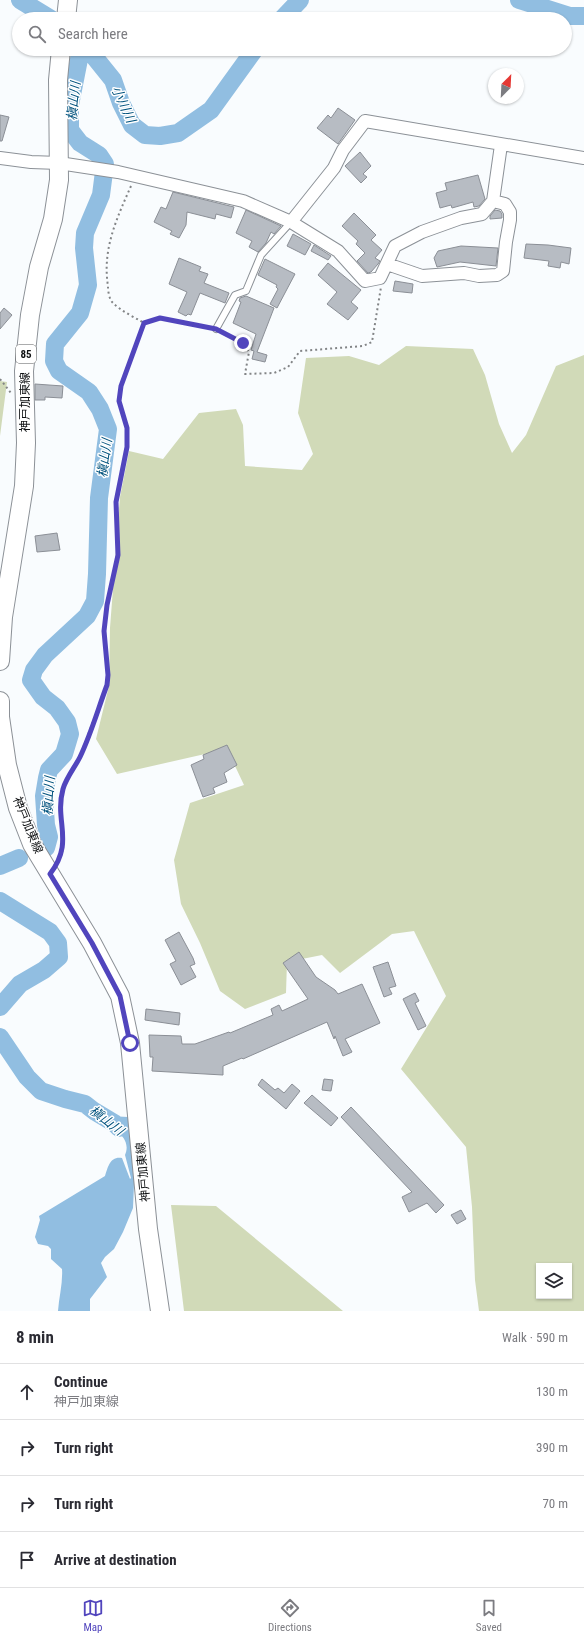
<!DOCTYPE html>
<meta charset="utf-8">
<style>
body{margin:0;font-family:"Roboto Condensed","Noto Sans JP",sans-serif;background:#f7f7f7;color:#2b2b33}
.controls{position:absolute;right:12px;bottom:12px;display:grid;overflow:hidden;border-radius:0px;box-shadow:0 1px 3px #0004}
.controls button{width:36px;height:36px;display:grid;place-items:center;padding:0;border:0;border-bottom:1px solid #e1e1e2;background:#fff;color:#2b2b33;font:20px sans-serif}
.compass{position:absolute;left:488px;top:68px;width:36px;height:36px;border-radius:50%;background:#fff;box-shadow:0 1px 3px #0004;rotate:24deg}
.stop{position:absolute;width:12px;height:12px;margin:-9px;border:3px solid #5145bd;border-radius:50%;background:#fff}
.stop.end{background:#5145bd;border-color:#fff;box-shadow:0 1px 4px #0008}
.list{margin:0;padding:0;list-style:none}
h2{display:flex;justify-content:space-between;align-items:center;height:52px;margin:0;padding:0 16px;font-size:17px}
h2 small{font-size:13px;font-weight:400;color:#7c7c81}
.list li{display:grid;grid-template-columns:26px 1fr auto;gap:12px;align-items:center;box-sizing:border-box;height:56px;padding:0 16px;border-top:1px solid #e1e1e2}
.list b{display:block;font-size:15px;white-space:nowrap}
.list p{margin:0;font-size:13px;white-space:nowrap;color:#7c7c81}
.list em{font-size:13px;font-style:normal;color:#7c7c81}
.icon{flex:none;width:22px;height:22px;fill:none;stroke:currentColor;stroke-width:2;stroke-linecap:round;stroke-linejoin:round}
.map{position:relative;flex:none;width:584px;height:1311px;overflow:hidden}
.search{position:absolute;background:#fff;box-shadow:0 1px 3px #0004;left:12px;right:12px;top:12px;height:44px;display:flex;align-items:center;gap:10px;box-sizing:border-box;padding:0 14px;border-radius:22px;color:#7c7c81;font-size:15px}
.sheet{height:276px;background:#fff}
nav{display:flex;justify-content:space-around;align-items:center;box-sizing:border-box;height:56px;border-top:1px solid #e1e1e2;background:#fff;font-size:11px;color:#7c7c81}
nav a{display:grid;justify-items:center;gap:2px}
nav .on{color:#5145bd}
.map>svg:first-child{display:block}
.green{fill:#d1dab8;fill-rule:evenodd}
.water{fill:#91bee1}
.lines{fill:none;stroke-linecap:round;stroke-linejoin:round}
.river{stroke:#91bee1;stroke-width:18}
.building{fill:#b7bcc3;stroke:#8b8f96}
.lane-casing{stroke:#8c9197;stroke-width:8}
.street-casing{stroke:#8c9197;stroke-width:14}
.primary-casing{stroke:#8c9197;stroke-width:20}
.path{stroke:#828486;stroke-width:2;stroke-dasharray:2 3;stroke-linecap:butt}
.lane{stroke:#fff;stroke-width:6}
.street{stroke:#fff;stroke-width:12}
.primary{stroke:#fff;stroke-width:18}
.route{stroke:#5145bd;stroke-width:5}
.labels{text-anchor:middle;stroke-width:3;stroke-linejoin:round;paint-order:stroke}
.shield{fill:#fff;stroke:#57585a;stroke-width:1}
.shield-label{font-size:11px;font-weight:bold;fill:#0f1113}
.street-label{font-size:12px;fill:#0f1113;stroke:#fff}
.water-label{font-size:13px;font-style:italic;fill:#00527d;stroke:#fff}
</style>
<div class="map">
<svg width="584" height="1311" viewBox="0 0 584 1311">
<rect width="100%" height="100%" fill="#f9fcfe"/>
<!-- green -->
<path class="green" d="M406,346L473,349L485,375L499,424L512,453L526,435L556,366L584,355V1311H479L475,1280L472,1207L466,1147L401,1069L446,996L414,931L392,934L340,973L322,955L287,962L286,993L245,1009L220,991L200,943L181,904L174,860L190,803L244,785L227,749L117,774L96,739L109,686L110,628L120,497L129,451L163,459L199,413L236,409L243,425L245,466L302,470L313,454L298,413L306,358L349,356L379,365ZM539,1266H569V1296H539Z
M0,381L7,382L0,436Z
M171,1205L216,1206L343,1311H184Z"/>
<!-- water -->
<path class="water" d="M101,1112L109,1116L128,1117L137,1180L134,1184L133,1208L123,1232L114,1249L105,1257L101,1263L107,1277L90,1299V1311H58C59,1297 63,1283 62,1269L51,1259V1249L48,1246L38,1244L35,1237L40,1220L39,1216L105,1176C108,1167 110,1156 122,1158L130,1179L131,1178L125,1155C133,1136 110,1127 97,1118Z"/>
<g class="lines">
<!-- river -->
<path class="river" d="M20,0L51,19
M519,0L570,16H584
M282,19L300,0
M88,49L113,80L121,103L132,125L145,135L160,136L178,133L211,110L255,49
M46,848L49,837L46,825L44,796L47,778L49,770L64,754L70,734L67,722L57,708L43,697L31,680L34,670L45,655L87,616L95,601L97,574L99,498L108,429L100,409L89,392L59,371L54,361L55,344L80,313L88,285L84,248L85,233L101,195L105,164L99,155L80,143L70,130V105L81,49
M0,866L19,858
M0,901L50,932L58,943L59,957L44,970L20,984L0,1007
M0,1037L27,1077L41,1091L65,1099L85,1104L94,1111L114,1123L119,1128"/>
</g>
<!-- building -->
<path class="building" d="M338,108L355,120L338,144L317,128L328,115L331,118Z
M0,115L9,117L2,141H0Z
M360,152L371,166L363,174L367,177L361,183L345,166Z
M478,175L485,199L479,206L474,207L473,202L452,208L451,205L440,208L436,193L447,190L445,183Z
M173,192L234,207L231,218L216,214L215,219L187,212L186,225L179,238L170,234L172,231L154,222L161,207L166,209Z
M246,210L281,226L274,234L271,232L266,243L258,252L249,247L252,241L236,233Z
M495,210L500,211L502,214V218L490,219V216Z
M354,213L376,235L371,240L382,250L375,258L380,261L378,264L371,272L368,273L357,261L365,253L356,244L358,241L342,226Z
M293,234L311,244L305,255L287,246Z
M526,244L548,245L571,248L569,264L561,262L560,268L548,266L549,261L524,258Z
M314,245L331,256L328,260L311,251Z
M461,246L498,248L496,266L460,262L437,267L434,258L438,251Z
M179,258L201,267L199,271L208,274L204,283L229,293L225,303L200,293L191,315L188,314L186,316L178,312L187,292L169,284Z
M265,259L295,274L277,308L270,304L278,289L276,287L277,285L258,275Z
M328,263L361,290L351,302L358,308L348,320L327,304L337,292L318,275Z
M395,281L413,284L412,293L393,291Z
M246,296L274,308L257,352L267,355L265,362L252,359L254,351L251,350L256,334L233,323L241,302L239,301L240,298Z
M4,308L12,315L0,329V313Z
M35,384L63,386L62,398L45,397V400H35Z
M57,533L60,550L37,552L35,536Z
M227,745L237,765L224,773L227,782L213,788L215,793L203,797L191,765L204,759L203,755Z
M179,932L193,958L195,964L190,966L196,977L181,985L170,964L176,961L165,940Z
M299,952L316,977L335,990L338,994L362,984L380,1023L345,1039L352,1052L343,1056L335,1036L334,1039L327,1022L243,1059L242,1058L223,1066V1075L152,1071L153,1057H150L149,1035L181,1036L182,1044H195L229,1032L230,1033L273,1015L271,1009L279,1005L282,1011L308,999L283,963Z
M388,962L396,986L389,988L392,994L384,997L373,967Z
M415,993L419,1001L415,1003L426,1026L418,1030L403,999Z
M146,1009L180,1013L179,1025L145,1020Z
M262,1079L275,1090L278,1088L284,1093L292,1084L300,1091L286,1109L258,1085Z
M324,1079L333,1080L331,1091L322,1090Z
M312,1095L338,1118L331,1126L304,1103Z
M351,1107L444,1205L436,1213L427,1203L409,1212L402,1197L412,1192L341,1117Z
M461,1210L466,1219L457,1224L451,1215Z"/>
<g class="lines">
<!-- lane casing -->
<g class="lane-casing">
<path id="lane" d="M216,329L235,295L246,291L261,255L291,222"/>
</g>
<!-- street casing -->
<g class="street-casing">
<path id="street" d="M0,158L31,162L59,163L118,172L243,201L291,222L338,251L365,281L380,278L395,246L422,232L461,218L482,214L493,201L501,145
M291,222L334,168L343,150L365,121L584,158
M387,264L422,276L464,273L479,276L497,275L503,271L506,242L510,220V212L505,204L493,201"/>
</g>
<!-- primary casing -->
<g class="primary-casing">
<path id="primary" d="M66,19L68,0
M0,661L3,617L24,486L26,443L24,371L30,315L39,267L53,219L59,180L58,80L61,49
M0,701V717L7,765L18,808L32,844L92,943L120,996L130,1043L148,1229L160,1311"/>
</g>
<!-- path -->
<path class="path" d="M131,186C117,218 102,249 108,286C108,291 109,299 113,303C121,311 134,317 144,323L160,319L210,328
M223,333L243,343L249,352L245,374L274,373L288,367L300,351L363,346L372,342L381,287
M0,379L11,393
M58,862L63,850L61,807L63,789L80,756L107,685L109,675L104,631L107,605L118,555L117,502L127,447V428L119,401L121,386L144,323"/>
<!-- lane -->
<use href="#lane" class="lane"/>
<!-- street -->
<use href="#street" class="street"/>
<!-- primary -->
<use href="#primary" class="primary"/>
</g>
<g class="lines">
<!-- route -->
<path class="route" d="M130,1043L120,996L92,943L50,874C75,841 54,822 63,789C66,778 75,767 80,757C91,734 98,709 107,685L108,675L104,631L107,605L118,555L116,502L127,447V428L119,401L121,386L144,323L160,318L216,329L243,343"/>
</g>
<g class="labels">
<!-- shield labels -->
<rect class="shield" x="16" y="345" width="20" height="18" rx="3"/>
<g class="shield-label">
<text x="26" y="358">85</text>
</g>
<!-- street labels -->
<g class="street-label">
<text transform="translate(25 402) rotate(-90)" y="4">神戸加東線</text>
<text transform="translate(28 825) rotate(68)" y="4">神戸加東線</text>
<text transform="translate(143 1172) rotate(-95)" y="4">神戸加東線</text>
</g>
<!-- water labels -->
<g class="water-label">
<text transform="translate(73 101) rotate(-84)" y="5">槇山川</text>
<text transform="translate(124 104) rotate(65)" y="5">小川川</text>
<text transform="translate(104 458) rotate(-82)" y="5">槇山川</text>
<text transform="translate(48 796) rotate(-86)" y="5">槇山川</text>
<text transform="translate(107 1120) rotate(38)" y="5">槇山川</text>
</g>
</g>
</svg>
<div class="controls">
<button><svg class="icon" aria-label="layers" viewBox="0 0 24 24"><path d="M12 4l9 5-9 5-9-5zM3 14l9 5 9-5"/></svg></button>
</div>
<svg class="compass" viewBox="-18 -18 36 36"><path d="M0-13l5 13h-10z" fill="#e53935"/><path d="M0 13l5-13h-10z" fill="#7c7c81"/></svg>
<div class="stop" style="left:130px;top:1043px"></div>
<div class="stop end" style="left:243px;top:343px"></div>
<div class="search"><svg class="icon" aria-label="search" viewBox="0 0 24 24"><circle cx="10" cy="10" r="6"/><path d="M15 15l6 6"/></svg>Search here</div>
</div>
<section class="sheet">
<h2>8 min<small>Walk · 590 m</small></h2>
<ul class="list">
<li><svg class="icon" aria-label="ahead" viewBox="0 0 24 24"><path d="M12 20V5M6 11l6-6 6 6"/></svg><div><b>Continue</b><p>神戸加東線</p></div><em>130 m</em></li>
<li><svg class="icon" aria-label="right" viewBox="0 0 24 24"><path d="M7 20v-9h11M14 6l5 5-5 5"/></svg><div><b>Turn right</b></div><em>390 m</em></li>
<li><svg class="icon" aria-label="right" viewBox="0 0 24 24"><path d="M7 20v-9h11M14 6l5 5-5 5"/></svg><div><b>Turn right</b></div><em>70 m</em></li>
<li><svg class="icon" aria-label="arrive" viewBox="0 0 24 24"><path d="M6 21V4h12l-3 4 3 4H6"/></svg><div><b>Arrive at destination</b></div></li>
</ul>
</section>
<nav>
<a class="on"><svg class="icon" aria-label="map" viewBox="0 0 24 24"><path d="M3 6l6-2 6 2 6-2v14l-6 2-6-2-6 2zM9 4v14M15 6v14"/></svg>Map</a>
<a><svg class="icon" aria-label="directions" viewBox="0 0 24 24"><path d="M12 3l9 9-9 9-9-9zM9 14v-3h6M13 9l2 2-2 2"/></svg>Directions</a>
<a><svg class="icon" aria-label="saved" viewBox="0 0 24 24"><path d="M7 4h10v16l-5-4-5 4z"/></svg>Saved</a>
</nav>
